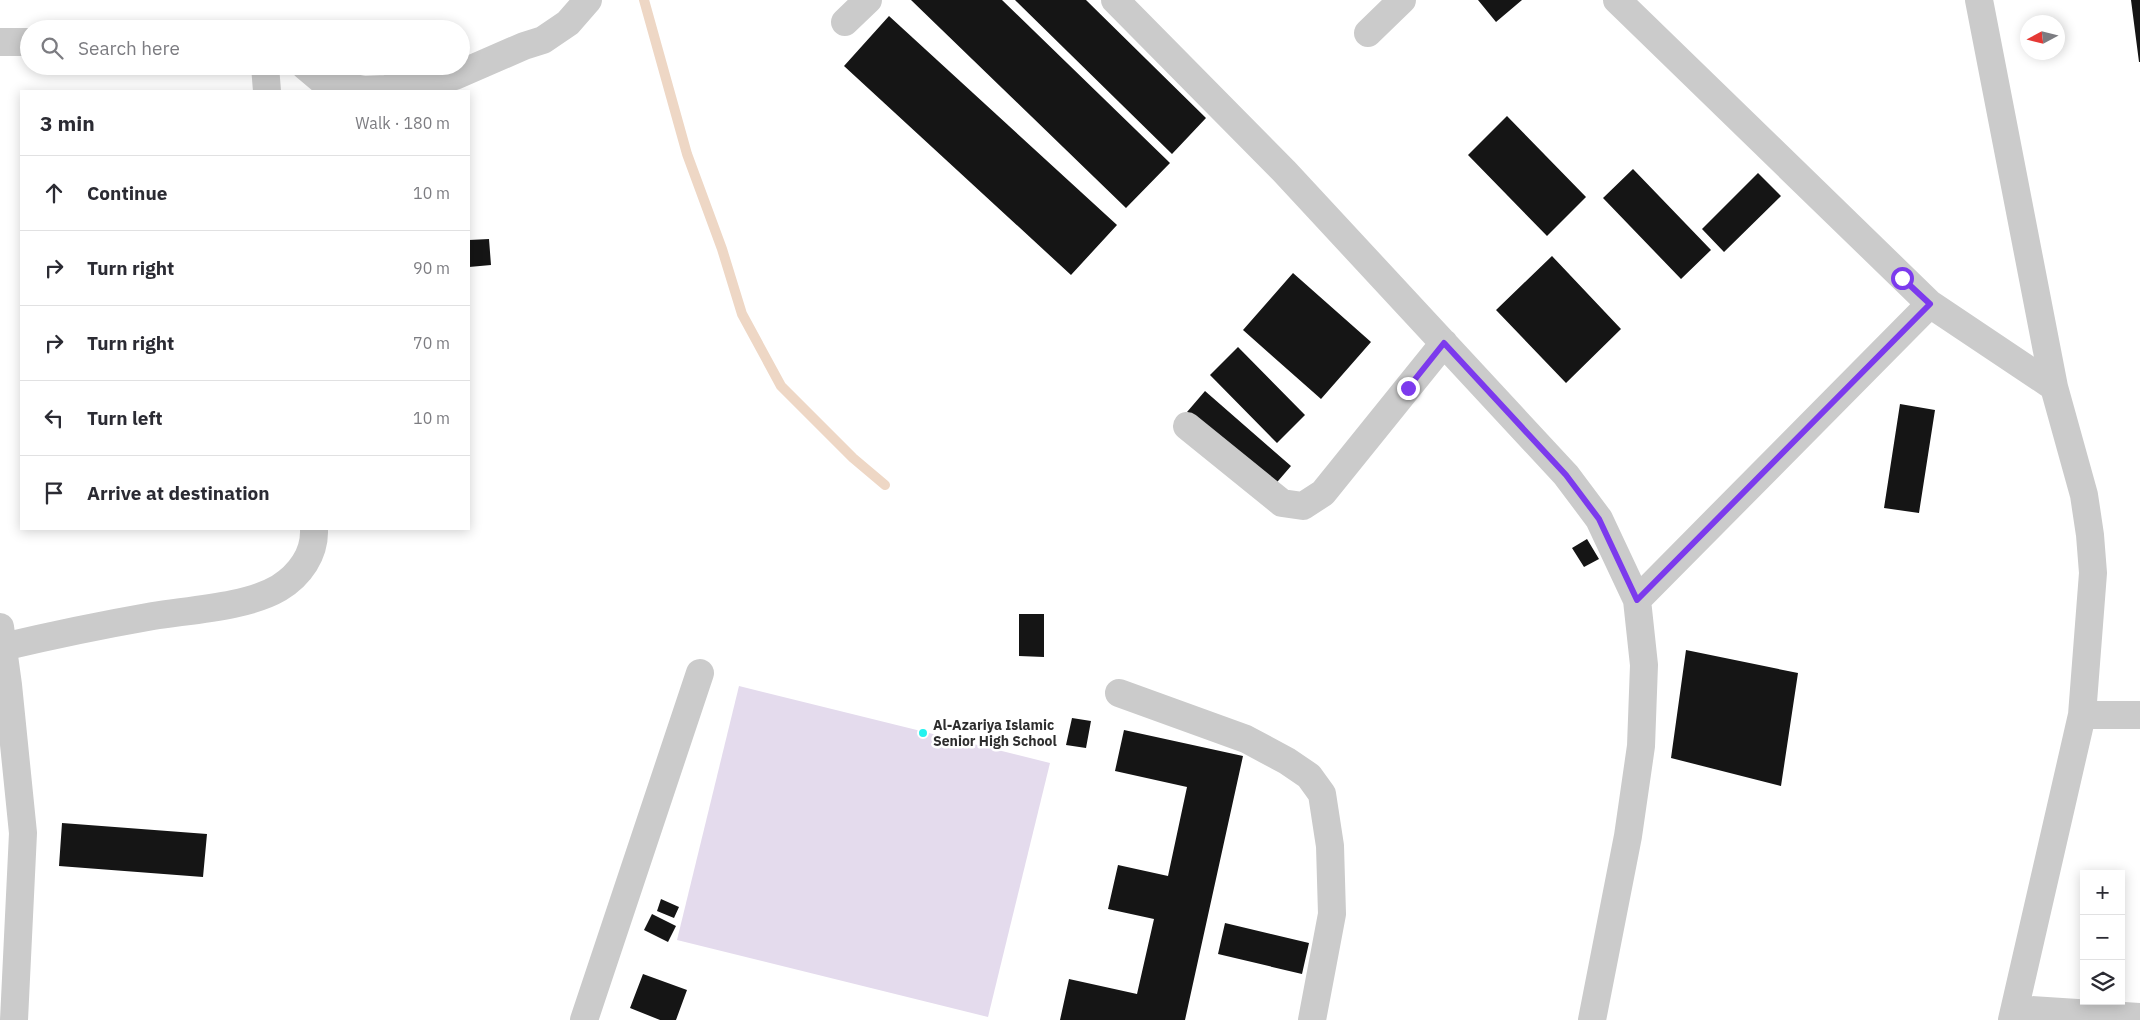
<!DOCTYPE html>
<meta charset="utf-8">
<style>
body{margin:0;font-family:"IBM Plex Sans",sans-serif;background:#f7f7f7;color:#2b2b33}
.controls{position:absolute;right:15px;bottom:15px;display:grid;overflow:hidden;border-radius:0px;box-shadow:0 2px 12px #0003}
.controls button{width:45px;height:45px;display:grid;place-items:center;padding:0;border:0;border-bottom:1px solid #e1e1e2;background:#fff;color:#2b2b33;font:25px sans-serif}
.compass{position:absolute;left:2020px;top:15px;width:45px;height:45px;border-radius:50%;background:#fff;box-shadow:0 2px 12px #0003;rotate:263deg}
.stop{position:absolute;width:15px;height:15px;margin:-11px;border:4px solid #7c3aed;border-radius:50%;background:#fff}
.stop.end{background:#7c3aed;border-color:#fff;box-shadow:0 1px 5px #0008}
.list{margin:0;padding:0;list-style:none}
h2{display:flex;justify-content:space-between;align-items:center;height:65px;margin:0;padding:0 20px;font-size:21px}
h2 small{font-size:16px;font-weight:400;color:#7c7c81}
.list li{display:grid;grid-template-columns:32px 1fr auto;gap:15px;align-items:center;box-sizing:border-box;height:75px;padding:0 20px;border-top:1px solid #e1e1e2}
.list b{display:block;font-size:19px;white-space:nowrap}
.list em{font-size:16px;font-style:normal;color:#7c7c81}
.icon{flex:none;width:28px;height:28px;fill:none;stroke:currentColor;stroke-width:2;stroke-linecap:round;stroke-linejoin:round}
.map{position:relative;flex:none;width:2140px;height:1020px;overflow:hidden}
.search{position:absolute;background:#fff;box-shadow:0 2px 12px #0003;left:20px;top:20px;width:450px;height:55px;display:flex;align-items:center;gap:12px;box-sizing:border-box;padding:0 18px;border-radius:28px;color:#7c7c81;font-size:19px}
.panel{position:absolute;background:#fff;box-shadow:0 2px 12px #0003;left:20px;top:90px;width:450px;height:440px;border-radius:0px}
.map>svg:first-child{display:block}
.green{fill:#e4dbed}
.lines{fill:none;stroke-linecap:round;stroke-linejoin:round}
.stream{stroke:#eed7c5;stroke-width:10}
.building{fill:#151515}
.minor{stroke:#cbcbcb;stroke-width:28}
.route{stroke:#7c3aed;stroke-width:6}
.poi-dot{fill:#23f2ef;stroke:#fff;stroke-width:2}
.labels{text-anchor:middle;stroke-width:5;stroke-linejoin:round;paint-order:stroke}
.poi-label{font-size:14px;font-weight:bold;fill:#2e2e2e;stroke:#fff;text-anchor:start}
</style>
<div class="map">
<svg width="2140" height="1020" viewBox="0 0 2140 1020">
<rect width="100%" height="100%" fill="#fff"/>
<!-- green -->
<path class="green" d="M739,686L1050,763L988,1017L677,940Z"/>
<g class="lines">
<!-- stream -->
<path class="stream" d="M644,0L687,154L722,249L742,314L781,386L853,458L885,485"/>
</g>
<!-- building -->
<path class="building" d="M911,0H1002L1170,163L1126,208Z
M1015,0H1086L1206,118L1172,154Z
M1478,0H1522L1496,22Z
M2131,0H2140V62H2139Z
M889,16L1117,225L1071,275L844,66Z
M1507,116L1586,197L1547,236L1468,155Z
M1633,169L1711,250L1681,279L1603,198Z
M1758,173L1781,196L1724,252L1702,229Z
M489,239L491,265L469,267V240Z
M1552,256L1621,329L1566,383L1496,310Z
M1293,273L1371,342L1321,399L1243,330Z
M1238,347L1305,415L1277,443L1210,375Z
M1205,391L1291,466L1272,488L1187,412Z
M1900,404L1935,410L1919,513L1884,508Z
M1587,539L1599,559L1584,567L1572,548Z
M1019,614H1044V657L1019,656Z
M1686,650L1798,673L1781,786L1671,758Z
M1072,718L1091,721L1086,748L1066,745Z
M1124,730L1243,756L1185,1020H1060L1069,979L1137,994L1154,919L1108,909L1118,865L1168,876L1187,787L1115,771Z
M62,823L207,834L203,877L59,866Z
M661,899L679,907L674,918L657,911Z
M652,914L676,926L668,942L644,930Z
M1225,923L1309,943L1302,974L1218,954Z
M643,974L687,990L676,1020H660L630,1008Z"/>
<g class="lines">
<!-- minor -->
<path class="minor" d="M1115,0L1284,171L1566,475L1599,519L1637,600L1644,665L1641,746L1628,836L1592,1020
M1617,0L1930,304L2054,387
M1979,0L2054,387L2084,495L2090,535L2093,573L2082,715L2012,1020
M845,22L868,0
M1368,33L1402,0
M0,42H29
M265,66L267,91
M305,66L324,82L364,90L386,89L455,76L524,46L543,40L568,23L588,0
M1187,426L1282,503L1303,506L1323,493L1444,343
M1637,600L1930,304
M0,627L8,685L23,833L14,1020
M3,647C53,635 102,625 153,616C190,610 247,607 279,588C300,575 315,554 314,529
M1119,693L1246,739L1287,761L1309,776L1322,794L1330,846L1332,914L1312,1020
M2082,715H2140
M2015,1009L2140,1017
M584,1020L700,673"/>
</g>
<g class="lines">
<!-- route -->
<path class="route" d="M1408,388L1444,343L1566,475L1599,519L1637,600L1930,304L1902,278"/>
</g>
<!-- markers -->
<circle class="poi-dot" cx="923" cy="733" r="5"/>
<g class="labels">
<!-- poi labels -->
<g class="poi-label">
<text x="933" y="730">Al-Azariya Islamic<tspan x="933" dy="16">Senior High School</tspan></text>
</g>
</g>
</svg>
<div class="controls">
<button>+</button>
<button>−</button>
<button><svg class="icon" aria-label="layers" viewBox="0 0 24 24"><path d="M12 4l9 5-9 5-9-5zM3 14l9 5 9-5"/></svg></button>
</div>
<svg class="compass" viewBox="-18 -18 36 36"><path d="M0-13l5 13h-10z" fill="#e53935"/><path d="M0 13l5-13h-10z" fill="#7c7c81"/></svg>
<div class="stop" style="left:1902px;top:278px"></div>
<div class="stop end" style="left:1408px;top:388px"></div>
<div class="search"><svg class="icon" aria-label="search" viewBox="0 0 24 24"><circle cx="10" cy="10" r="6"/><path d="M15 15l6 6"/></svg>Search here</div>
<section class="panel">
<h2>3 min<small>Walk · 180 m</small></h2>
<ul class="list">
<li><svg class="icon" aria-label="ahead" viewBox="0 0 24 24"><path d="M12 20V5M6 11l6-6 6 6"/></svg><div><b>Continue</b></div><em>10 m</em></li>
<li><svg class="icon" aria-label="right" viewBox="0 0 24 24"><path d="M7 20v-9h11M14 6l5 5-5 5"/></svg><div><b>Turn right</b></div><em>90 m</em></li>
<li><svg class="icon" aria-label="right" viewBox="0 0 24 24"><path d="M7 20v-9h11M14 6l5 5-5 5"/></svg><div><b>Turn right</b></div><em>70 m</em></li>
<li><svg class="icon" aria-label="left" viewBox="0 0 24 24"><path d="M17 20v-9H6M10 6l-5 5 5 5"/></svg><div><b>Turn left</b></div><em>10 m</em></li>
<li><svg class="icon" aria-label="arrive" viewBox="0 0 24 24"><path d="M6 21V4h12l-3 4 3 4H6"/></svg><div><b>Arrive at destination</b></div></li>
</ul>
</section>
</div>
